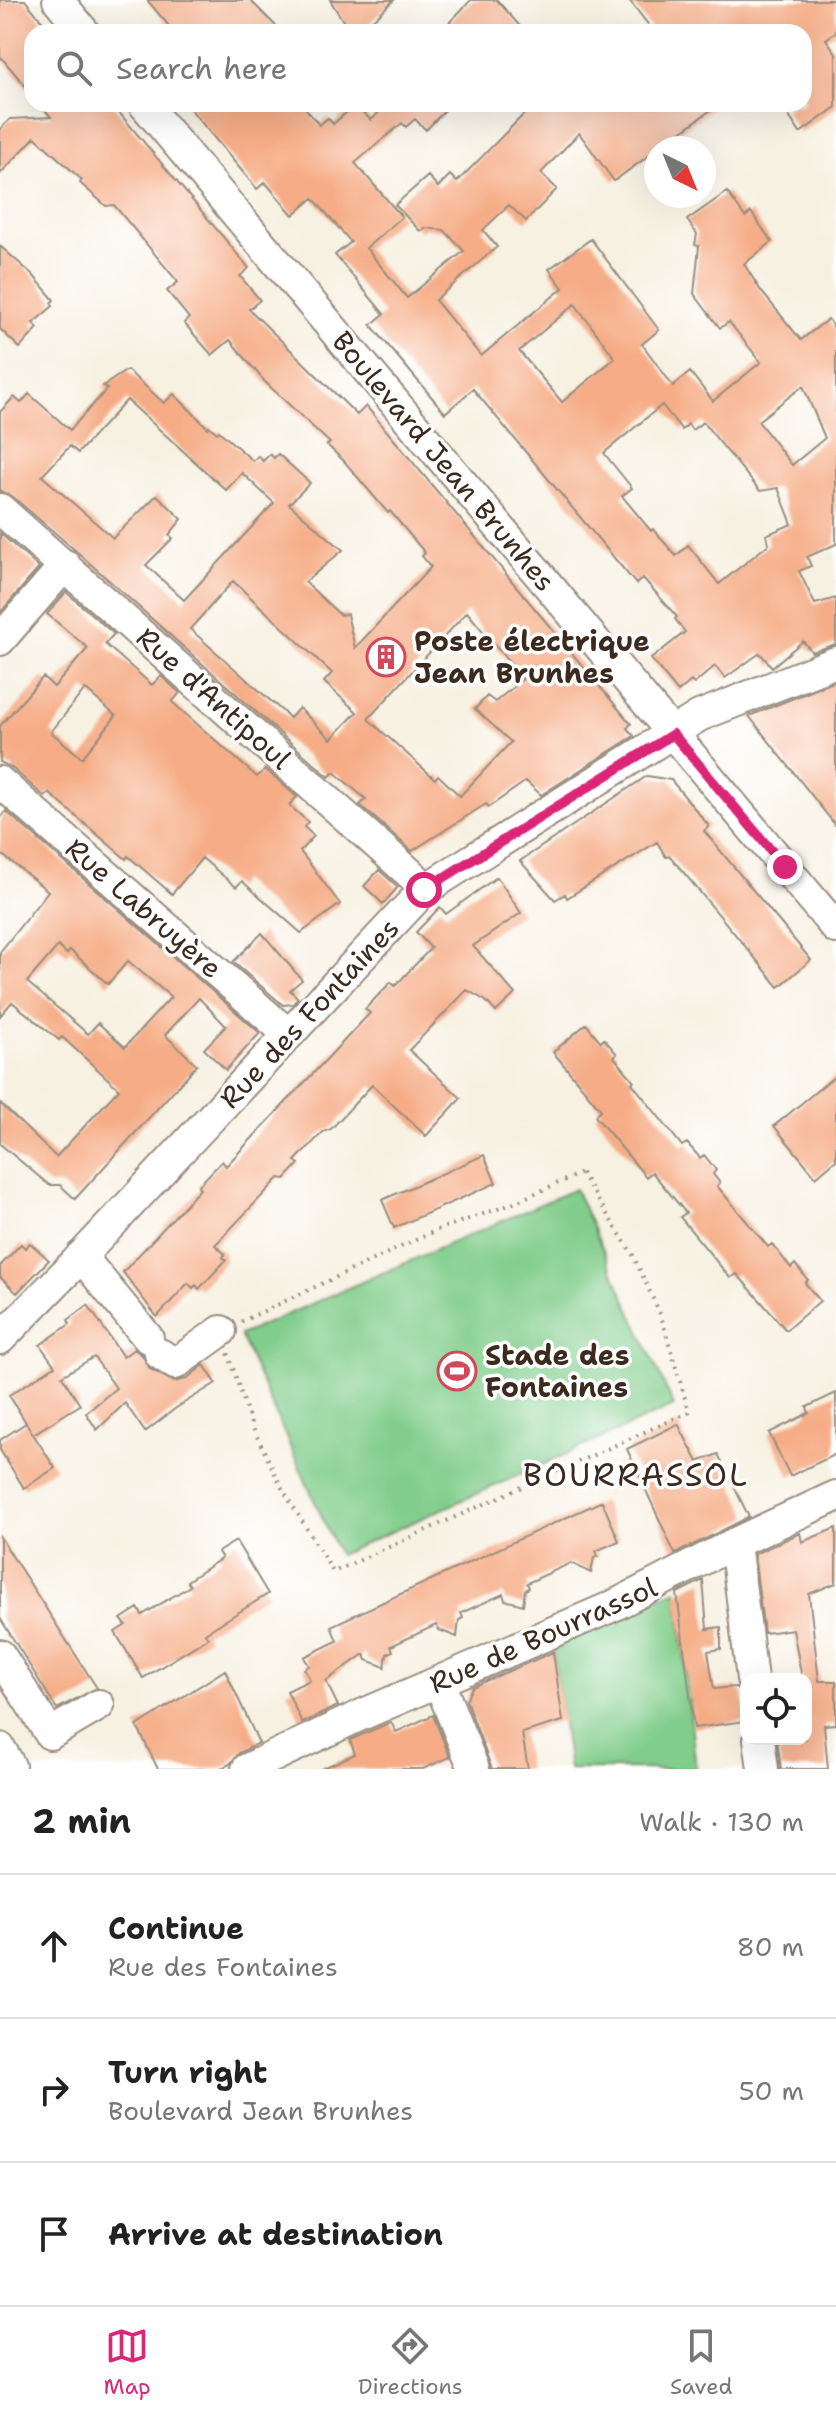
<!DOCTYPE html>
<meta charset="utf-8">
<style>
body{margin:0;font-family:"Shantell Sans",sans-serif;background:#f2f2f2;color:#222}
.controls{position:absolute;right:24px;bottom:24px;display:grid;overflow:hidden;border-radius:16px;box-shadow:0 8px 32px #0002}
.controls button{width:72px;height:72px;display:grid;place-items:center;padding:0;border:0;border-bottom:2px solid #e0e0e0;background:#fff;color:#222;font:40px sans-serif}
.compass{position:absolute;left:644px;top:136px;width:72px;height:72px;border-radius:50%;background:#fff;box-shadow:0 8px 32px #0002;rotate:137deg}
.stop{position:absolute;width:24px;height:24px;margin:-18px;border:6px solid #db2777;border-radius:50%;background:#fff}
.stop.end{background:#db2777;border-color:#fff;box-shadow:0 2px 8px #0008}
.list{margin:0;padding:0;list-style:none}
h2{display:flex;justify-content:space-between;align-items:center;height:104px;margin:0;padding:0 32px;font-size:34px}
h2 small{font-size:26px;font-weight:400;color:#767676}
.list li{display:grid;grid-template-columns:52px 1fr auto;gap:24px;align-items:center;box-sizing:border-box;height:144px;padding:0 32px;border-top:2px solid #e0e0e0}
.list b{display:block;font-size:30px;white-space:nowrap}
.list p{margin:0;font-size:26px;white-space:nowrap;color:#767676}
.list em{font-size:26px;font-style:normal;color:#767676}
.icon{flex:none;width:44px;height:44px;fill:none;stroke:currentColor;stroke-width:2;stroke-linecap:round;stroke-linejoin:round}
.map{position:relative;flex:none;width:836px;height:1769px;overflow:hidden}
.search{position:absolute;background:#fff;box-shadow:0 8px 32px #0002;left:24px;right:24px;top:24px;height:88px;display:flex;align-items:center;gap:20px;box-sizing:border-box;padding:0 28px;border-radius:24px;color:#767676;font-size:30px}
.sheet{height:536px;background:#fff}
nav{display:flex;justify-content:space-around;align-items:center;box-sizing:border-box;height:112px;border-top:2px solid #e0e0e0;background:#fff;font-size:22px;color:#767676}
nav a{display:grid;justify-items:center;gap:4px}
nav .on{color:#db2777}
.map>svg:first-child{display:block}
.green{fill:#81cd8b;stroke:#5e7c54;stroke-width:2}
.building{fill:#f6ad87;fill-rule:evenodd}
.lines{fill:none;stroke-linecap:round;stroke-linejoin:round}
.minor-casing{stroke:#998e80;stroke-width:34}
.path{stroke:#998e80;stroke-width:4;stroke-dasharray:2 6;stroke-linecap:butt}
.minor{stroke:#fff;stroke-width:30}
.route{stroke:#db2777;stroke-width:10}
.labels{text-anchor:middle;stroke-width:7;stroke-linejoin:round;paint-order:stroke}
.street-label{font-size:28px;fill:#3b2a1e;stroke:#fff}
.poi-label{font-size:28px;font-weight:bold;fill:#3b2a1e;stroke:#fff;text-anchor:start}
.quarter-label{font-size:32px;letter-spacing:2px;fill:#3b2a1e;stroke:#fff}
</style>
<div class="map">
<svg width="836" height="1769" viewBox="0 0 836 1769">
<rect width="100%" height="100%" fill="#fff"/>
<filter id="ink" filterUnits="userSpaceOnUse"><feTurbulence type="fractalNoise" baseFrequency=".0125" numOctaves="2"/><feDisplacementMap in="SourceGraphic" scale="16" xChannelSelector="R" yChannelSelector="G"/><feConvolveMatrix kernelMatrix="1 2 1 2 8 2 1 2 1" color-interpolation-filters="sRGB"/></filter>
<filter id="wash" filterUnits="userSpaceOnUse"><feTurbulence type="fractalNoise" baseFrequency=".006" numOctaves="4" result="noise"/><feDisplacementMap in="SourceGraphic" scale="32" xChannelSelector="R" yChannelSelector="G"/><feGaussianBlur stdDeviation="1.8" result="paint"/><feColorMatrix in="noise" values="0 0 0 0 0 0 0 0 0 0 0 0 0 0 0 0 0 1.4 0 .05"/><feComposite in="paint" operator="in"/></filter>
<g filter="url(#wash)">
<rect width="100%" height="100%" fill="#f7f1e2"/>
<!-- green -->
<path class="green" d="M575,1189L674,1406L339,1555L240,1335Z
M677,1590L696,1769H569L552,1644Z"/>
<g id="blocks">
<!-- building -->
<path class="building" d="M0,0H25L51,32H32V94L0,56Z
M147,0H250L282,32H174Z
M330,0H394L360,32H350Z
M471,0H497L525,32H440Z
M629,0H836V32L826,39L836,53V107L800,133L785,110L793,104H804V32H654Z
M40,104H112L249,268L240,276L260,300L249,309L357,415L366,406L631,724L627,728L634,736L541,795L526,781L489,807L486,804L412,851L360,805L366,799L334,772L329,777L76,551L12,496L0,491V412L14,397L21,403L29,394L70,430L107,389L103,386L127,370L164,403L174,394L208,428L209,426L217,433L219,431L253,461L258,456L263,461L270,454L274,458L278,454L310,483L289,504L343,550L305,582L340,615L347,614L355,648L431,567L422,556L425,553L390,511L388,513L344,461L327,445L330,443L265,382L230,340L212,355L184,323L189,318L167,291L178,282L114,205L106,206L80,183L82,180L35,137L0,174V129L10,119L51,117ZM127,400L226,490L242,473L274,503L184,600L146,565L173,538L169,535L182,519L157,495L113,538L42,476L70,446L78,453ZM233,581L332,673L324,682L357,712L331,739L299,708L290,718L190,629ZM467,612L523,679L495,702L487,696L475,709L511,742L460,796L438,775L435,779L368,719Z
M186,104H302L319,125L328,118L333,124L355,105L371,120L385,106L383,104H451L426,130L415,119L406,127L402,123L355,163L402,217L366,248L407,298L464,251L444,230L425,228L420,231L395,205L428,176L438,187L450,175L457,182L534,104H719L614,181L579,133L541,173L557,189L526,221L509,205L483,230L497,247L435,300L481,356L563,288L549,269L591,239L659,330L642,344L673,386L690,372L713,401L761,362L729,322L720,328L694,294L699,246L695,245L697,234L687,220L727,192L745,217L751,212L772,242L744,264L761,291L801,340L828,319L836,330V544L807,557L811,566L799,571L815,604L836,598V644L812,652L803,641L772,667L760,653L725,678L715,666L694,684L691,681L678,692L651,659L685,632L675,619L677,617L643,578L636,584L473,389L445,413L371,325L384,314L335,255L351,242L313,198L293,215L265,182L257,189ZM575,304L615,358L562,402L519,351ZM803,386L825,438L792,465L758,421ZM662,405L682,430L688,424L692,430L703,422L760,491L778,488L792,524L766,535L769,544L719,584L688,545L676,556L653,529L651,531L622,496L632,488L604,453Z
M0,246L33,275L54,300L51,303L53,306L33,323L38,328L20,348L0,329Z
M0,533L39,568L0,613Z
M66,592L114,634L105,644L152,685L161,676L180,693L172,702L257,777L265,769L297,797L289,805L308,822L304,827L314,836L300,851L340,904L301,933L242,881L236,887L202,858L172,894L128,856L126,859L49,793L45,797L12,768L0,762V726L43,677L54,687L88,648L47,614ZM85,689L116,716L82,758L51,732Z
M836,681V826L749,716Z
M647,776L671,780L709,826L704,831L811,960L779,987L670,856L666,857L657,842L567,898L565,894L555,900L520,861Z
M6,811L260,1033L226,1070L204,1049L226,1026L199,998L165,1035L197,1065L75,1199L60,1185H49L0,1144V1103L56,1157L119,1089L62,1037L59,1040L12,1002L0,1016V952L48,891L0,853V818ZM58,946L67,954L70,950L108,984L128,961L171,997L125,1047L98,1023L88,1034L27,982Z
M379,870L398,887L383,904L364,886Z
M497,877L521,913L473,946L515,994L496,1012L486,1001L467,990L409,1050L461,1098L426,1136L372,1085L331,1129L323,1132L295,1161L299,1164L285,1179L279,1178L215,1245L225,1254L223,1257L226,1260L199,1289L196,1285L193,1288L188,1283L157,1317L123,1272L200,1189L198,1186L222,1161L226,1166L370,1013L365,1009L391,982L395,986L431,948L416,932L440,907L446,914Z
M262,933L302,980L290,990L298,998L293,1004L283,1005L233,962Z
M586,1024L601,1042L604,1039L617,1054L614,1057L634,1081L632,1083L682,1146L687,1143L700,1158L704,1155L716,1170L713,1174L720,1183L717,1186L768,1247L772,1244L791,1268L795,1264L808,1280L805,1283L820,1301L786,1330L737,1274L730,1278L680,1217L686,1213L652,1172L646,1177L595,1116L601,1110L553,1052Z
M836,1075V1160L816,1177L774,1126Z
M484,1155L496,1183L394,1228L382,1200Z
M30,1243L49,1260L17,1293L0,1277V1266L21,1244L25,1248Z
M88,1305L123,1357L134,1349L142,1355L150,1369L174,1382L186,1379L204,1365L216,1383L176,1408L145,1432L125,1403L97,1430L86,1413L116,1388L94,1357L62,1376L80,1405L33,1434L9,1395L55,1366L40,1345L70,1324L68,1320Z
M836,1393V1454L790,1476L769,1433L809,1413L807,1407Z
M26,1423L55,1468L24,1488L0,1450V1440Z
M678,1424L698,1462L718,1454L749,1517L675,1554L627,1449Z
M602,1501L619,1541L596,1551L598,1556L594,1557L591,1573L571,1563L527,1583L529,1588L525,1590L523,1605L505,1600L503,1594L461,1613L463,1618L459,1620L457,1637L439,1630L436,1625L391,1646L393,1651L387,1654L385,1667L367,1660L364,1654L326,1681L338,1706L302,1723L287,1691L310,1680L304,1669L309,1666L304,1657L337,1641L331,1626Z
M836,1528V1583L809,1594L819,1681H836V1724L824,1725L828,1769H781L777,1739H806V1679H802L793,1629L764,1633L754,1554L800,1533L802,1542Z
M0,1537L97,1688L57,1709L0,1618Z
M236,1541L268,1594L205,1633L208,1638L143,1678L115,1632L126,1625L121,1619L138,1608L142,1615L190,1586L187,1581L222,1558L218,1552Z
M703,1580L707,1629L721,1627V1649L708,1651L714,1689L736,1687L743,1694L746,1721L694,1728L677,1593Z
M553,1652L563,1721L522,1733L528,1769H492L466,1700L472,1687Z
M225,1670L259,1743L239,1753L230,1764L219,1769H158L137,1726Z
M433,1715L450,1757L423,1769H321L355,1754L350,1740L391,1722L396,1732Z"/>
</g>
</g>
<g filter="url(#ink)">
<use href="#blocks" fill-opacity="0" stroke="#998e80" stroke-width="2"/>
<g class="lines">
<!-- minor casing -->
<g class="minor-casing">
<path id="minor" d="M58,0L84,32
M144,104L836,928
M0,509L414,877L424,890
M0,640L65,565
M0,782L288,1034
M81,1256L148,1338
M0,1339L75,1263L424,890L699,716L836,662
M160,1354L175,1364L221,1331
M735,1543L752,1679
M0,1655L50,1734L99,1705
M439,1682L474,1769
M759,1739L763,1769
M0,1748L10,1766
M247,1769L359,1716L613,1606L735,1543L836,1496"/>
</g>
<!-- path -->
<path class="path" d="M581,1173L633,1255L661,1316L689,1412L333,1572L282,1488L251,1424L221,1331L437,1230L509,1205Z"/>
<!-- minor -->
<use href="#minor" class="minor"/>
</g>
</g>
<g class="lines" filter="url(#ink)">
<!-- route -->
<path class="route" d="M424,890L673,734L785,867"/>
</g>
<!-- icons -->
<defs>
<g id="building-ring" transform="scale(2)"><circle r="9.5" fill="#fff" stroke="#d1495b" stroke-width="1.5"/><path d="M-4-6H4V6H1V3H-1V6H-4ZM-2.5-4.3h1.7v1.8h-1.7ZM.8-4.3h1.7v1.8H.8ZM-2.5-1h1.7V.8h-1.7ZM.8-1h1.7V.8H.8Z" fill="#d1495b"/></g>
<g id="stadium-ring" transform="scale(2)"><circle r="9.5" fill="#fff" stroke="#d1495b" stroke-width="1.5"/><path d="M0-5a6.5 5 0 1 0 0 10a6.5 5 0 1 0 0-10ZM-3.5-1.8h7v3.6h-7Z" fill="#d1495b"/></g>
</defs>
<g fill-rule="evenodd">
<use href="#building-ring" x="386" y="657"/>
<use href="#stadium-ring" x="457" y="1371"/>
</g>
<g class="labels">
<!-- street labels -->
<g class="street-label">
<text transform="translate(444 461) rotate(50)" y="10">Boulevard Jean Brunhes</text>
<text transform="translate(214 698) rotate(42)" y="10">Rue d'Antipoul</text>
<text transform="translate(144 908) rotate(41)" y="10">Rue Labruyère</text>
<text transform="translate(309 1013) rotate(-47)" y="10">Rue des Fontaines</text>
<text transform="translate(543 1635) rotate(-24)" y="10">Rue de Bourrassol</text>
</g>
<!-- poi labels -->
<g class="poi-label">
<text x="414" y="651">Poste électrique<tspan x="414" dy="32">Jean Brunhes</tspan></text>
<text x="485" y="1365">Stade des<tspan x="485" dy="32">Fontaines</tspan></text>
</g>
<!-- quarter labels -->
<g class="quarter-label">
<text x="636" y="1486">BOURRASSOL</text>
</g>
</g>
</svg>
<div class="controls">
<button><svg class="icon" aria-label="locate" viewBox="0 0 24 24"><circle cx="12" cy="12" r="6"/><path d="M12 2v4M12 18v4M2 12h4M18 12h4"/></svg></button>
</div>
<svg class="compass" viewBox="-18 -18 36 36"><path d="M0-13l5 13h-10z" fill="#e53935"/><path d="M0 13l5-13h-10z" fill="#767676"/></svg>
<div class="stop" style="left:424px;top:890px"></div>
<div class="stop end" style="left:785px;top:867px"></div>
<div class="search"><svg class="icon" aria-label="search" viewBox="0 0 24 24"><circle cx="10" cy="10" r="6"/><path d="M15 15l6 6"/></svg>Search here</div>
</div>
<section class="sheet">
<h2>2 min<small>Walk · 130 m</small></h2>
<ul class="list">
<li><svg class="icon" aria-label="ahead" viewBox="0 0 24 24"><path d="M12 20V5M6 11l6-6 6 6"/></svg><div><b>Continue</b><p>Rue des Fontaines</p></div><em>80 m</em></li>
<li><svg class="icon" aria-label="right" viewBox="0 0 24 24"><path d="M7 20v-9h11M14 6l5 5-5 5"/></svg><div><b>Turn right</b><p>Boulevard Jean Brunhes</p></div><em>50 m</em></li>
<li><svg class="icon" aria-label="arrive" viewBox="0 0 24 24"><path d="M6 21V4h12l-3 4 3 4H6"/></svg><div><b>Arrive at destination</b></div></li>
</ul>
</section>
<nav>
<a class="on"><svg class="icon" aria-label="map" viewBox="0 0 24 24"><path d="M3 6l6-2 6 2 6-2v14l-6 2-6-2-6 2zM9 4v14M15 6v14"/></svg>Map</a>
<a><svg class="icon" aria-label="directions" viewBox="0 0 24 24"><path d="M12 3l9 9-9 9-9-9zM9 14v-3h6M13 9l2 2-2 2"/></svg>Directions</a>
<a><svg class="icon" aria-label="saved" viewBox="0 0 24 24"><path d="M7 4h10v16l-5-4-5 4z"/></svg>Saved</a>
</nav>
